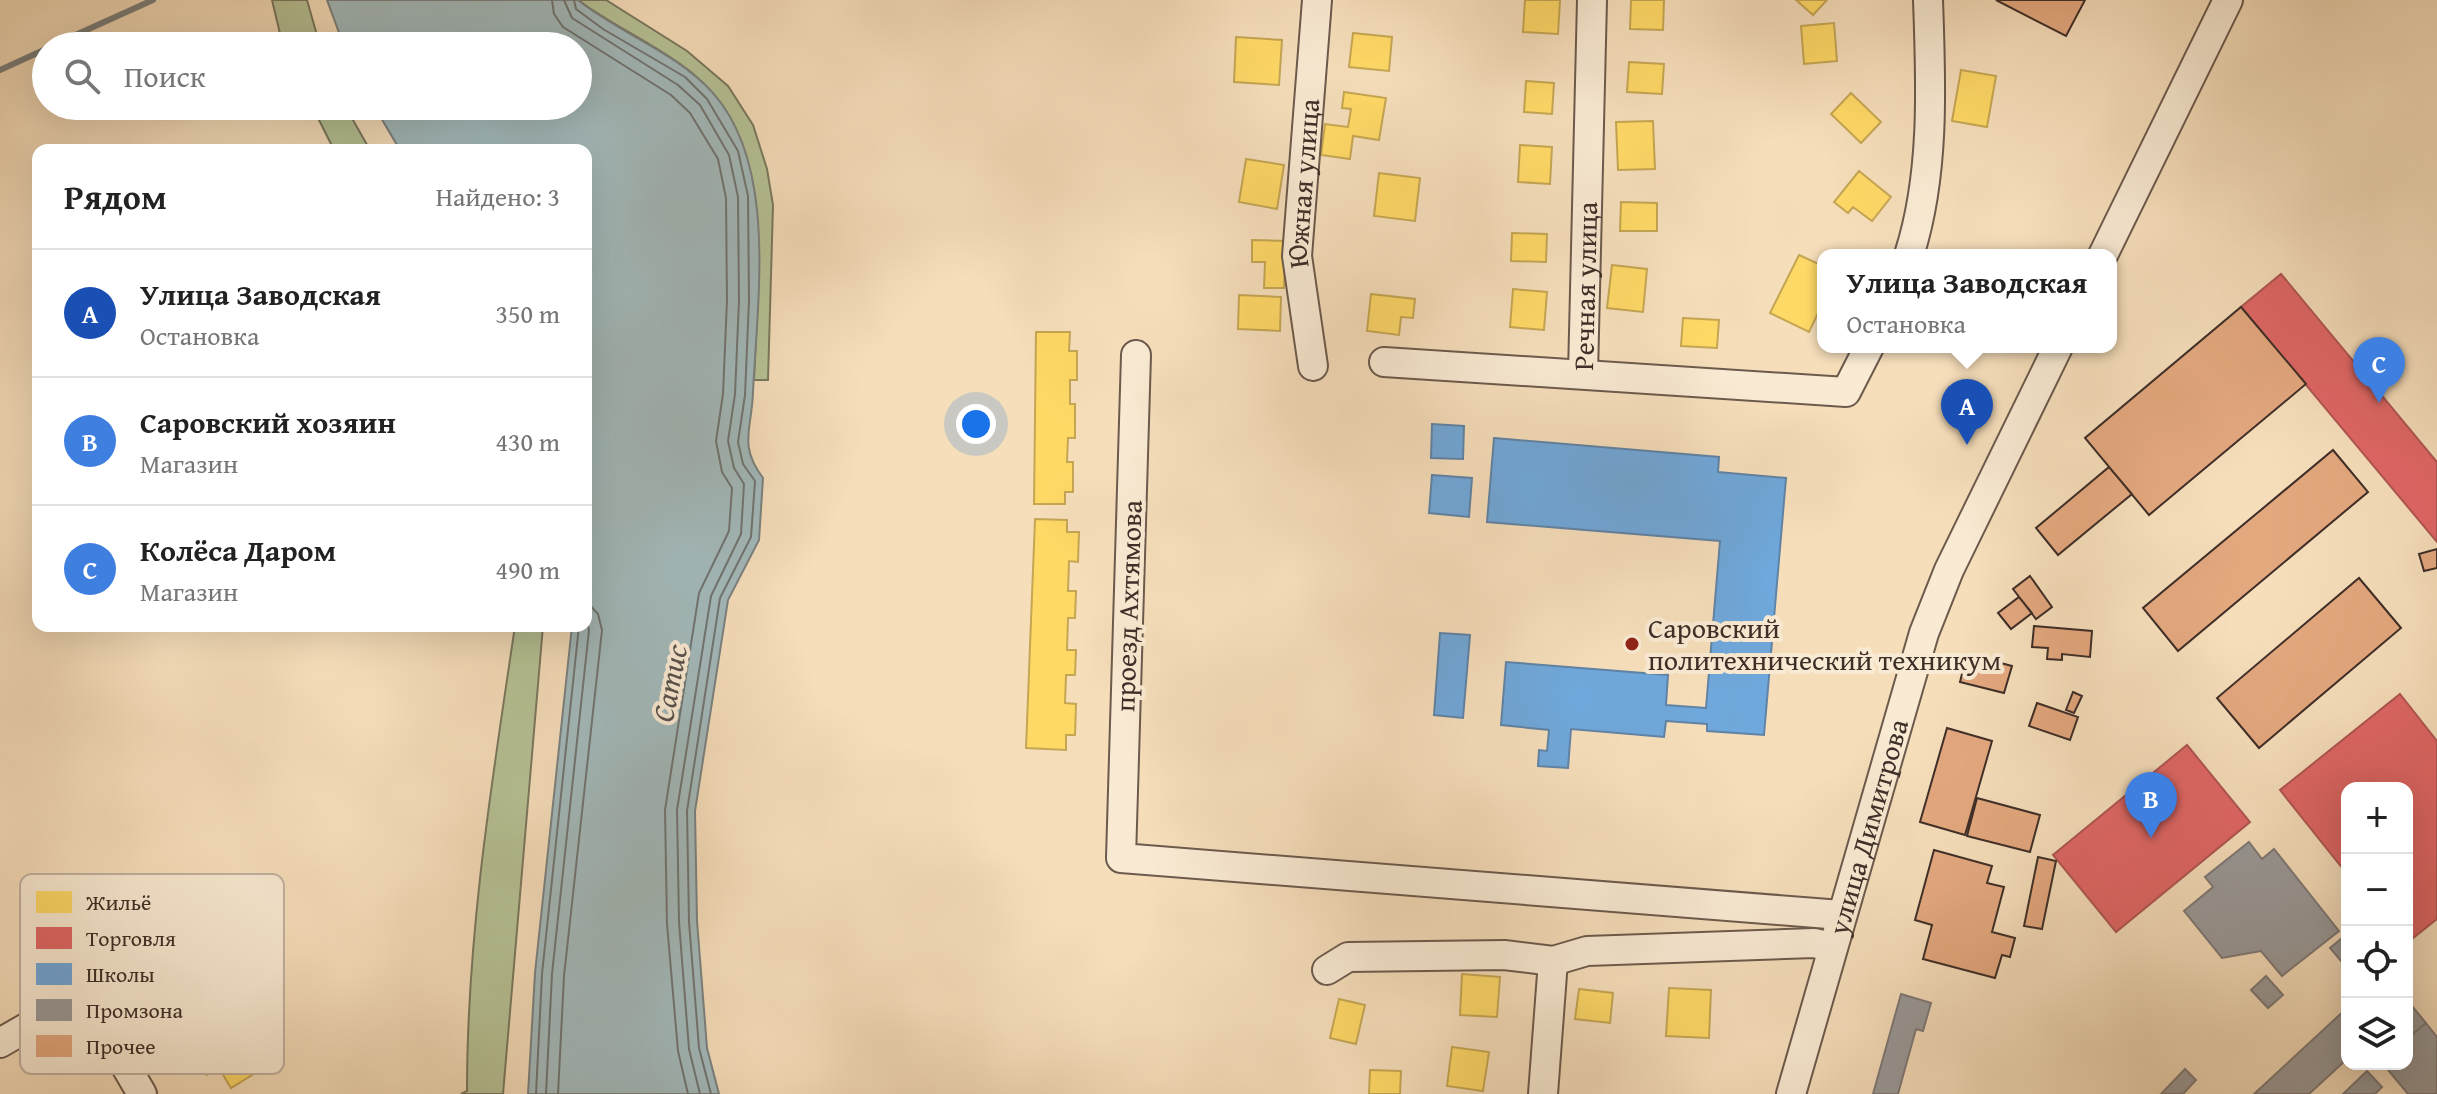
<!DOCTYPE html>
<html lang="ru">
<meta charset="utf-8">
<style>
body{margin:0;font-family:"Gentium Book Plus",serif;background:#f2f2f2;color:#222}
.controls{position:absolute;right:24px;bottom:24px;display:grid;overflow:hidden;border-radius:16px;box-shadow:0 8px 32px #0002}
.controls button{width:72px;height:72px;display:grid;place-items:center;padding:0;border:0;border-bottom:2px solid #e0e0e0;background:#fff;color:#222;font:40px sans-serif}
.you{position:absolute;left:976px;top:424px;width:28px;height:28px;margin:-20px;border:6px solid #fff;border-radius:50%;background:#1a73e8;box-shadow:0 0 0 12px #1a73e833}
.badge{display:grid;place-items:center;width:52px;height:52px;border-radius:50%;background:#0b8043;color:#fff;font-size:26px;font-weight:700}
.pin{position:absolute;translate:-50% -66px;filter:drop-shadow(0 2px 4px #0008)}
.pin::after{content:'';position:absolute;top:42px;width:28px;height:24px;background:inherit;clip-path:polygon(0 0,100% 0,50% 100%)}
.popup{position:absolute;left:1817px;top:249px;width:300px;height:104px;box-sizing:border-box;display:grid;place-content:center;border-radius:16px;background:#fff;filter:drop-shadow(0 2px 6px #0005);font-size:26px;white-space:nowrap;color:#767676}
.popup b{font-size:30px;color:#222}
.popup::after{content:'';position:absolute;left:50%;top:100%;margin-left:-16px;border:16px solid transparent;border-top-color:#fff}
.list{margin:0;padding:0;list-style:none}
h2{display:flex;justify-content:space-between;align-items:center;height:104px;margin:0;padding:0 32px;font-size:34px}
h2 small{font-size:26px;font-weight:400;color:#767676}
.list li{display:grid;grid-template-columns:52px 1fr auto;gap:24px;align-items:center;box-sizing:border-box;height:128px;padding:0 32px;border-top:2px solid #e0e0e0}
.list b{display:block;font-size:30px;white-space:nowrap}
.list p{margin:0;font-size:26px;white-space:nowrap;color:#767676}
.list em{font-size:26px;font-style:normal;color:#767676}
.icon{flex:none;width:44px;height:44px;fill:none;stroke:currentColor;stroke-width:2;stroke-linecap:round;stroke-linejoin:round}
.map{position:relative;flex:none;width:2437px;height:1094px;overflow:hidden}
.search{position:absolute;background:#fff;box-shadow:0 8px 32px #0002;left:32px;top:32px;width:560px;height:88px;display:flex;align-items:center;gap:20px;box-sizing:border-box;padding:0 28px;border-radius:44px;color:#767676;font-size:30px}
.panel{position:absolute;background:#fff;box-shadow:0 8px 32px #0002;left:32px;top:144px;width:560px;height:488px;border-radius:16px}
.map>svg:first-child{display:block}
.green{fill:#b6c296;stroke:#7a785f;stroke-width:2}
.water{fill:#a2b9bb;stroke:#7a8180;stroke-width:2}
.homes{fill:#ffd966;stroke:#c5a653;stroke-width:2}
.shops{fill:#e06666;stroke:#af5553;stroke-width:2}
.schools{fill:#6fa8dc;stroke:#6083a6;stroke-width:2}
.industry{fill:#999;stroke:#7e7977;stroke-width:2}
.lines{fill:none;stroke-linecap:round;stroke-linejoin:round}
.shore{stroke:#707472;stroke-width:2}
.stream{stroke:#7a8180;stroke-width:6}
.building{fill:#e4a87f;stroke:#3e2e28;stroke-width:2}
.minor-casing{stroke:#6c5a4d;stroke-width:32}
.minor{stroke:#f9ead3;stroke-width:28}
.poi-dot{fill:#8f2418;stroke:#f9ead3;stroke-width:3}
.labels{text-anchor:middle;stroke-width:8;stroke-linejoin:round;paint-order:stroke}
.street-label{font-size:28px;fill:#3e2e28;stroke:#f9ead3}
.poi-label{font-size:28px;fill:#3e2e28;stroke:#f9ead3;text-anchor:start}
.water-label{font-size:30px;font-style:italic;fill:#57514d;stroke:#f9ead3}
.key{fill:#f9ead3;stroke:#c1b2a0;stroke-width:2}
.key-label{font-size:22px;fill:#3e2e28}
</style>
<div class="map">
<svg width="2437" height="1094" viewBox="0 0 2437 1094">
<rect width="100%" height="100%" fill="#f6debb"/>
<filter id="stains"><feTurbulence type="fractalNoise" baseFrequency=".0025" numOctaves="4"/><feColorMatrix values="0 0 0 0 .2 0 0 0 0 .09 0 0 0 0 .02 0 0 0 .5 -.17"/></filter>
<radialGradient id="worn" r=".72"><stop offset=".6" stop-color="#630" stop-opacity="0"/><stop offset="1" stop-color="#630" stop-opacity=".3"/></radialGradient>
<!-- green -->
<path class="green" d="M272,0H307L320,46H283Z
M578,0H606L687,51L728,86L753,125L767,169L773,205L768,380H754C758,283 776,142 692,73C658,45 614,27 578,0Z
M312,106H345L370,150H334Z
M515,626H543L503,1094H461L467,1091C467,934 492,781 515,626Z"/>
<!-- water -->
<path class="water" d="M327,0H578C620,34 676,52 713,93C778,166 757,301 753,392C752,429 738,445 763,478L759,540L728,600L695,811L697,921L707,1048L719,1094H528L535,973L572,626H586V150H400L374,106H578V46H344Z"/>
<!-- homes -->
<path class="homes" d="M1525,0H1560L1558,34L1523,32Z
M1631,0H1664L1663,30L1630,29Z
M1796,0H1827L1813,15Z
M1834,23L1837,61L1804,64L1801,26Z
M1353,33L1392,37L1389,71L1349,67Z
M1236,37L1282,40L1279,85L1234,82Z
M1629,62L1664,64L1662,94L1627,92Z
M1961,70L1996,76L1987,127L1952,121Z
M1526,81L1554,83L1552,114L1524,112Z
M1344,92L1386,98L1379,140L1353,136L1350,159L1321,155L1325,124L1348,127L1351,109L1342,108Z
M1851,93L1881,122L1861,143L1831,114Z
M1653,121L1655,169L1618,170L1616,122Z
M1520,145L1552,147L1550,184L1518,182Z
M1246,159L1284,165L1277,209L1239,202Z
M1859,171L1891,197L1872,221L1853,207L1848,213L1834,202Z
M1379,173L1420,178L1415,221L1374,216Z
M1621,202L1657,203V231H1620Z
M1512,233L1547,234L1546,262L1511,261Z
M1252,240L1286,241L1284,288H1264L1265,262H1252Z
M1799,255L1823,266V303L1809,332L1770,313Z
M1612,265L1647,269L1643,312L1607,308Z
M1513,289L1547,292L1544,330L1510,327Z
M1371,294L1415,299L1413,318L1401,317L1399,335L1367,331Z
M1239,295L1281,297L1280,331L1238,329Z
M1683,318L1719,320L1717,348L1681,346Z
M1036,332H1070L1069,351H1077V380H1070V404H1075V438H1068L1067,462H1073V492H1065V504H1034Z
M1035,519L1067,520V532H1079L1078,562L1069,561L1068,591H1076L1075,618H1068L1067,650H1076L1075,675H1066L1065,703L1076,704L1075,735H1066V750L1026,748Z
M1462,974L1500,977L1497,1017L1460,1015Z
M1669,988L1711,990L1709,1038L1666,1036Z
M1579,989L1613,993L1610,1023L1575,1019Z
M1339,999L1365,1005L1356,1044L1330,1038Z
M245,1027L259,1049L271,1042L280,1058L231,1088L219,1068L207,1075L196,1057Z
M1452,1047L1489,1052L1483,1091L1447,1086Z
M1370,1070L1401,1071L1400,1094H1369Z"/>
<!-- shops -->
<path class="shops" d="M2281,274L2437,462V542L2241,307Z
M2400,694L2437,741V919L2407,943V788H2347V874L2280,790Z
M2187,745L2250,822L2116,932L2053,855Z"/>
<!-- schools -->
<path class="schools" d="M1432,424L1464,426L1463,459L1431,458Z
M1494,438L1719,457L1718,472L1786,478L1764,735L1707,731V724L1666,721L1664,737L1571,729L1568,768L1538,766L1539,750L1547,751L1549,730L1501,725L1506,662L1668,675L1666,705L1706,708L1720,541L1487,522Z
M1432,475L1472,478L1469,517L1429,513Z
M1440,633L1470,635L1463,718L1434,715Z"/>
<!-- industry -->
<path class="industry" d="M2249,842L2262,859L2274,849L2339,931L2282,976L2261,951L2222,958L2184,911L2213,887L2205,877Z
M2347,934V968L2330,948Z
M2266,976L2283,995L2268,1008L2251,990Z
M1901,994L1931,1003L1923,1031L1916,1029L1898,1094H1873Z
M2407,1000L2426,1023L2408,1038L2407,1037Z
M2347,1008V1059L2309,1094H2254Z
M2426,1023L2437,1037V1094H2408L2383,1064H2407V1039Z
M2185,1069L2196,1080L2183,1094H2161Z
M2367,1071L2382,1087L2375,1094H2343Z"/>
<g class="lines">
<!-- shore -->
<path class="shore" d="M552,0L554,14L563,27L671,95L690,113L718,159L726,198L727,300L723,394L716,441L722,472L732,488L729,531L699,593L665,810L667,924L678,1051L688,1094
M564,0L572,18L678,85L700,105L729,155L738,197L739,300L735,394L728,441L734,468L744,484L741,534L711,596L677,810L679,922L689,1049L700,1094
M574,0L576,9L603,29L685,77L707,99L738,151L748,196L749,300L745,395L738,442L743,464L755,481L751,537L720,598L687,811L689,922L699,1048L711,1094
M536,1094L542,974L579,626
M546,1094L552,974L589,630L586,617
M558,1094L564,976L602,630L598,614L586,601"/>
<!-- stream -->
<path class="stream" d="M51,46L153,0
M0,70L46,49"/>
</g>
<!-- building -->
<path class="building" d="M1996,0H2085L2066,36Z
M2241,307L2306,384L2149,515L2085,438Z
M2333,450L2368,492L2178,651L2143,608Z
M2109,467L2132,494L2058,555L2036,528Z
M2437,549V568L2424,571L2419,554Z
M2030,576L2052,607L2036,619L2013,589Z
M2359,578L2401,628L2259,748L2217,698Z
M2019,597L2032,613L2011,629L1998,613Z
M2034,626L2092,631L2090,657L2062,654V660L2047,659L2048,648L2032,647Z
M1967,654L2012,666L2004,693L1960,682Z
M2073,692L2082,696L2074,713L2066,710Z
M2037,703L2078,717L2070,740L2029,726Z
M1947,728L1992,741L1965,835L1920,822Z
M1977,798L2040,815L2030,852L1967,836Z
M1934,850L1992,866L1987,883L2004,887L1992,932L2015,938L2010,957L2002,955L1995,978L1923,959L1932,925L1915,920Z
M2038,857L2056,861L2042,929L2024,926Z"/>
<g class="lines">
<!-- minor casing -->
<g class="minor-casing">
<g id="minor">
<path d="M1909,255C1935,175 1931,83 1928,0"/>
<path d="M2103,255L2228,0"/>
<path d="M1136,355L1121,858L1841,915"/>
<path d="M1384,362L1846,392L1869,347"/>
<path id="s1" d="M1313,366L1297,256L1317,0"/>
<path id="s2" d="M1583,374L1592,0"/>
<path d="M1327,970L1348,957L1504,955L1553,961L1587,951L1814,943L1832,947"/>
<path d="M0,1043L59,1009L89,1003L142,1094"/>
<path d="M1543,1094L1553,961"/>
<path id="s3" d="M1791,1094L1924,633L1949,570L2058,347"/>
</g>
</g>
<!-- minor -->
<use href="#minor" class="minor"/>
</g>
<!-- markers -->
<circle class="poi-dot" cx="1632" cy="644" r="8"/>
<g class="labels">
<!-- street labels -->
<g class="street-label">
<text dy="10" stroke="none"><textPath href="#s1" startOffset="184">Южная улица</textPath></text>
<text dy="10" stroke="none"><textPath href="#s2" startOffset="88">Речная улица</textPath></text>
<text transform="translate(1128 606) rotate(-88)" y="10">проезд Ахтямова</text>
<text dy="10" stroke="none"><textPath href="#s3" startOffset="278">улица Димитрова</textPath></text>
</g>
<!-- poi labels -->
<g class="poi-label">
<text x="1648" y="638">Саровский<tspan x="1648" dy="32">политехнический техникум</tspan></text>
</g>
<!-- water labels -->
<g class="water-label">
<text transform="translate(670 683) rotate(-79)" y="10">Сатис</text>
</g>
</g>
<!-- legend -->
<rect x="20" y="874" width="264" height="200" rx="12" class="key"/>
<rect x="36" y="891" width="36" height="22" fill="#ffd966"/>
<rect x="36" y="927" width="36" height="22" fill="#e06666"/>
<rect x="36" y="963" width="36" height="22" fill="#6fa8dc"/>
<rect x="36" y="999" width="36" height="22" fill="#999"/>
<rect x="36" y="1035" width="36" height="22" fill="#e4a87f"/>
<g class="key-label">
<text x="86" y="910">Жильё</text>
<text x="86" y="946">Торговля</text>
<text x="86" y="982">Школы</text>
<text x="86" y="1018">Промзона</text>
<text x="86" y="1054">Прочее</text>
</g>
<rect width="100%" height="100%" filter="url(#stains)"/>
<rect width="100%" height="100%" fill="url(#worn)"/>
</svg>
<div class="controls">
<button>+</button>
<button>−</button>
<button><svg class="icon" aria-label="locate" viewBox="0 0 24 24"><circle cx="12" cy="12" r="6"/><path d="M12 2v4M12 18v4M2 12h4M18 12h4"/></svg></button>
<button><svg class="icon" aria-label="layers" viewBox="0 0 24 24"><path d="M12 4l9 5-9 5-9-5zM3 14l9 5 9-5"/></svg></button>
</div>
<div class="you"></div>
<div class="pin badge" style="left:1967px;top:445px;background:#1a4fb4">A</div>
<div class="popup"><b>Улица Заводская</b>Остановка</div>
<div class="pin badge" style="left:2151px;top:838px;background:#3f7fe0">B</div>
<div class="pin badge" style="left:2379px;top:403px;background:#3f7fe0">C</div>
<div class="search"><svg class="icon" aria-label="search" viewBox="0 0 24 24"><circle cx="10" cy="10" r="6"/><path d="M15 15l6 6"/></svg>Поиск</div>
<section class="panel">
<h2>Рядом<small>Найдено: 3</small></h2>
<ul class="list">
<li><span class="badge" style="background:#1a4fb4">A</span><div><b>Улица Заводская</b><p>Остановка</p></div><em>350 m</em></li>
<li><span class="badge" style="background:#3f7fe0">B</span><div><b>Саровский хозяин</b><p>Магазин</p></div><em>430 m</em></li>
<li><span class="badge" style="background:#3f7fe0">C</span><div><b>Колёса Даром</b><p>Магазин</p></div><em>490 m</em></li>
</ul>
</section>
</div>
